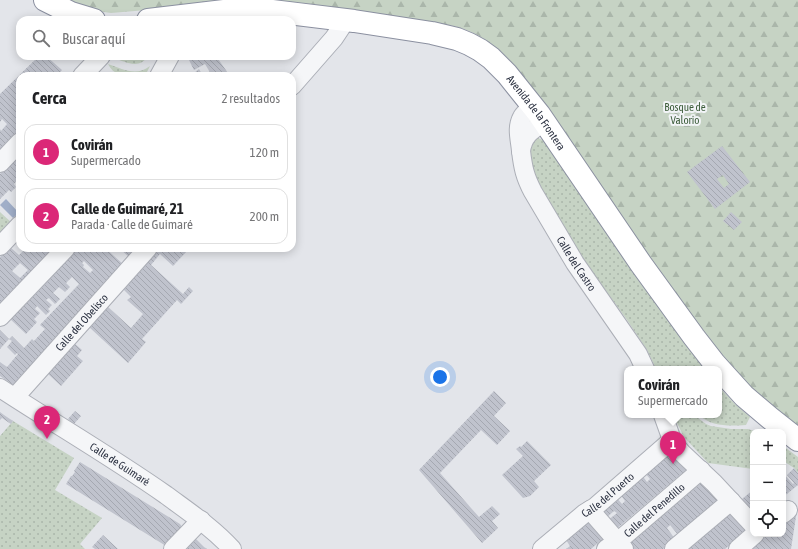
<!DOCTYPE html>
<html lang="es">
<meta charset="utf-8">
<style>
body{margin:0;font-family:"Asap Condensed",sans-serif;background:#f6f6f6;color:#202124}
.controls{position:absolute;right:12px;bottom:12px;display:grid;overflow:hidden;border-radius:8px;box-shadow:0 2px 10px #0003}
.controls button{width:36px;height:36px;display:grid;place-items:center;padding:0;border:0;border-bottom:1px solid #e0e0e0;background:#fff;color:#202124;font:20px sans-serif}
.you{position:absolute;left:440px;top:377px;width:14px;height:14px;margin:-10px;border:3px solid #fff;border-radius:50%;background:#1a73e8;box-shadow:0 0 0 6px #1a73e833}
.badge{display:grid;place-items:center;width:26px;height:26px;border-radius:50%;background:#db2777;color:#fff;font-size:13px;font-weight:700}
.pin{position:absolute;translate:-50% -33px;filter:drop-shadow(0 1px 2px #0008)}
.pin::after{content:'';position:absolute;top:21px;width:14px;height:12px;background:inherit;clip-path:polygon(0 0,100% 0,50% 100%)}
.popup{position:absolute;left:624px;top:366px;width:98px;height:52px;box-sizing:border-box;display:grid;place-content:center;border-radius:8px;background:#fff;filter:drop-shadow(0 1px 3px #0005);font-size:13px;white-space:nowrap;color:#757577}
.popup b{font-size:15px;color:#202124}
.popup::after{content:'';position:absolute;left:50%;top:100%;margin-left:-8px;border:8px solid transparent;border-top-color:#fff}
.list{margin:0;padding:0;list-style:none}
h2{display:flex;justify-content:space-between;align-items:center;height:52px;margin:0;padding:0 16px;font-size:17px}
h2 small{font-size:13px;font-weight:400;color:#757577}
.list li{display:grid;grid-template-columns:26px 1fr auto;gap:12px;align-items:center;box-sizing:border-box;height:56px;margin:0 8px 8px;padding:0 8px;border:1px solid #e0e0e0;border-radius:12px}
.list b{display:block;font-size:15px;white-space:nowrap}
.list p{margin:0;font-size:13px;white-space:nowrap;color:#757577}
.list em{font-size:13px;font-style:normal;color:#757577}
.icon{flex:none;width:22px;height:22px;fill:none;stroke:currentColor;stroke-width:2;stroke-linecap:round;stroke-linejoin:round}
.map{position:relative;flex:none;width:798px;height:549px;overflow:hidden}
.search{position:absolute;background:#fff;box-shadow:0 2px 10px #0003;left:16px;top:16px;width:280px;height:44px;display:flex;align-items:center;gap:10px;box-sizing:border-box;padding:0 14px;border-radius:12px;color:#757577;font-size:15px}
.panel{position:absolute;background:#fff;box-shadow:0 2px 10px #0003;left:16px;top:72px;width:280px;height:180px;border-radius:12px}
.map>svg:first-child{display:block}
.grass{fill:url(#grass-dots)}
.forest{fill:url(#forest-firs)}
.water{fill:#a0aec8}
.building{fill:url(#building-back-hatch);fill-rule:evenodd}
.lines{fill:none;stroke-linecap:round;stroke-linejoin:round}
.minor-casing{stroke:#acafb7;stroke-width:20}
.highway-casing{stroke:#8b90a0;stroke-width:24}
.minor{stroke:#f5f6f8;stroke-width:18}
.highway{stroke:#fff;stroke-width:22}
.labels{text-anchor:middle;stroke-width:4;stroke-linejoin:round;paint-order:stroke}
.park-label{font-size:11px;fill:#3c5c3a;stroke:#f2f4f7}
.street-label{font-size:11px;fill:#2b3141;stroke:#f2f4f7}
</style>
<div class="map">
<svg width="798" height="549" viewBox="0 0 798 549">
<defs>
<pattern id="grass-dots" width="8" height="8" patternUnits="userSpaceOnUse"><rect width="8" height="8" fill="#c6d3c4"/><path d="M2 2h.1M6 6h.1" fill="none" stroke="#aab6aa" stroke-width="1.8" stroke-linecap="round"/></pattern>
<pattern id="forest-firs" width="22" height="20" patternUnits="userSpaceOnUse"><rect width="22" height="20" fill="#c6d3c4"/><path d="M5 1l3.5 6h-7zM16 11l3.5 6h-7z" fill="#aab6aa"/></pattern>
<pattern id="building-back-hatch" width="6" height="6" patternUnits="userSpaceOnUse"><rect width="6" height="6" fill="#c0c3cd"/><path d="M-1 5l2 2M0 0l6 6M5-1l2 2" fill="none" stroke="#a5a8b1"/></pattern>
</defs>
<rect width="100%" height="100%" fill="#e3e5ea"/>
<!-- grass -->
<path class="grass" d="M116,56H148C139,70 126,62 114,58Z
M108,64C123,69 136,77 150,66L145,76C132,76 115,79 108,64Z
M538,138L543,140L632,270L704,369H677L675,367L672,369H656L647,350L627,320L588,266L538,184C535,175 527,153 531,143C532,140 535,139 538,138Z
M0,212L12,223L0,235Z
M719,387L735,404L750,417L746,425C729,426 712,427 699,415H719Z
M673,415H694L706,424L711,426L731,429H748L757,432H753V469L708,463L684,437Z
M13,421L74,458L55,490L102,518L80,544L85,549H0V436Z
M783,446L798,457V473L794,468L785,462L783,463Z"/>
<!-- forest -->
<path class="forest" d="M70,0H255L135,11L111,13L89,10L69,2Z
M265,0H798V427L749,386L709,341L510,62C494,44 478,32 454,26L303,3Z"/>
<!-- water -->
<path class="water" d="M6,199L19,213L13,218L0,205Z"/>
<!-- building -->
<path class="building" d="M39,56H46L62,70L57,76H20V131L0,153V129L1,131L7,124L2,119L0,122V94Z
M198,56H216L230,76H209L211,74L205,64L194,70L189,60Z
M199,69L203,76H196L194,73Z
M722,146L750,182L715,209L687,172ZM723,175L729,184L724,188L717,179Z
M20,153V177L14,184L16,187L11,192L9,190L0,199V174Z
M731,212L742,222L734,230L723,221Z
M10,247L19,255L26,248H57L0,309V257ZM20,263L28,270L20,278L12,271Z
M75,248H105L123,264L13,385L0,376V362L7,367L18,354L17,353L15,355L7,347L12,341L9,339L12,336L24,348L32,339L34,341L45,329L40,325L79,284L72,277L66,283L70,287L65,292L59,287L53,293L60,299L55,304L49,298L46,300L52,305L48,309L50,311L46,315L37,306L35,309L40,313L34,319L37,322L26,334L8,317L19,305L22,308L34,295L31,293L42,282L44,284L55,273L53,270ZM84,261L93,270L90,273L83,267L84,265L82,263Z
M119,248H137L129,257Z
M160,248H186L188,250L173,266L160,254L151,265L183,294L189,287L193,291L181,304L177,300L142,339L146,342L128,363L89,327L107,306L131,328L143,314L127,300L131,297L123,289Z
M0,330L9,339L0,349Z
M74,343L82,350L77,356L83,361L61,386L47,373Z
M494,391L506,403L494,416L510,431L497,445L481,430L440,473L479,517L492,506L500,514L492,521L498,528L482,543L419,470Z
M75,411L81,416L74,424L68,419Z
M0,412L4,415L13,421L11,424L2,418L0,420Z
M527,441L551,465L534,481L539,487L530,496L523,498L502,475L523,456L516,449L520,446L521,447Z
M667,452L686,470L615,530L607,521L617,513L614,511L605,519L598,510L615,496L622,504L625,501L619,493L641,474L647,482L650,479L644,472Z
M80,462L180,524L182,527L166,546L66,484L71,476H72L75,472L74,471Z
M794,468L798,473V485L783,497V473L793,484L794,483L787,475Z
M702,482L719,501L679,536L670,525L667,528L675,539L663,549H633L629,544Z
M753,490V511L742,499Z
M794,509L797,510L791,549H749L766,534H783V519Z
M729,512L746,532L725,549H690L688,547Z
M588,517L605,537L591,549H566L570,546L564,537Z
M103,535L118,549H95L92,547Z
M196,539L204,547L207,549H186Z"/>
<g class="lines">
<!-- minor casing -->
<g class="minor-casing">
<g id="minor">
<path d="M82,76L101,56"/>
<path d="M159,76L170,56"/>
<path d="M292,86L334,38L346,20"/>
<path id="s1" d="M533,106C529,110 524,113 522,117C516,128 520,139 521,151C523,168 525,177 533,192L575,263L638,354L645,369"/>
<path d="M521,151C523,135 532,130 544,122"/>
<path d="M0,163L20,142"/>
<path d="M0,246L20,225"/>
<path d="M0,317L66,248"/>
<path id="s2" d="M0,388C55,424 112,457 166,495C189,512 213,528 232,549"/>
<path id="s3" d="M15,397L148,248"/>
<path d="M663,415L672,440L676,446L682,453L714,483L753,525"/>
<path d="M590,510L624,549"/>
<path d="M783,514L788,510"/>
<path d="M173,549L201,520"/>
<path id="s4" d="M542,549L585,513L595,507L672,440"/>
<path id="s5" d="M606,549L623,537L701,470"/>
<path d="M674,549L731,501"/>
<path d="M738,549L755,534"/>
</g>
</g>
<!-- highway casing -->
<g class="highway-casing">
<g id="highway">
<path d="M45,0L71,13L94,20"/>
<path id="s6" d="M148,20L232,10H252L272,11L354,21L432,33L457,39L469,44L480,50L491,58L507,74L539,114L641,264L694,337L715,364L744,396L770,418L798,440"/>
</g>
</g>
<!-- minor -->
<use href="#minor" class="minor"/>
<!-- highway -->
<use href="#highway" class="highway"/>
</g>
<g class="labels">
<!-- park labels -->
<g class="park-label">
<text x="685" y="111">Bosque de<tspan x="685" dy="13">Valorio</tspan></text>
</g>
<!-- street labels -->
<g class="street-label">
<text dy="4" stroke="none"><textPath href="#s6" startOffset="422">Avenida de la Frontera</textPath></text>
<text dy="4" stroke="none"><textPath href="#s1" startOffset="177">Calle del Castro</textPath></text>
<text dy="4" stroke="none"><textPath href="#s3" startOffset="100">Calle del Obelisco</textPath></text>
<text dy="4" stroke="none"><textPath href="#s2" startOffset="142">Calle de Guimaré</textPath></text>
<text dy="4" stroke="none"><textPath href="#s4" startOffset="85">Calle del Puerto</textPath></text>
<text dy="4" stroke="none"><textPath href="#s5" startOffset="62">Calle del Penedillo</textPath></text>
</g>
</g>
</svg>
<div class="controls">
<button>+</button>
<button>−</button>
<button><svg class="icon" aria-label="locate" viewBox="0 0 24 24"><circle cx="12" cy="12" r="6"/><path d="M12 2v4M12 18v4M2 12h4M18 12h4"/></svg></button>
</div>
<div class="you"></div>
<div class="pin badge" style="left:673px;top:464px">1</div>
<div class="popup"><b>Covirán</b>Supermercado</div>
<div class="pin badge" style="left:47px;top:439px">2</div>
<div class="search"><svg class="icon" aria-label="search" viewBox="0 0 24 24"><circle cx="10" cy="10" r="6"/><path d="M15 15l6 6"/></svg>Buscar aquí</div>
<section class="panel">
<h2>Cerca<small>2 resultados</small></h2>
<ul class="list">
<li><span class="badge">1</span><div><b>Covirán</b><p>Supermercado</p></div><em>120 m</em></li>
<li><span class="badge">2</span><div><b>Calle de Guimaré, 21</b><p>Parada · Calle de Guimaré</p></div><em>200 m</em></li>
</ul>
</section>
</div>
